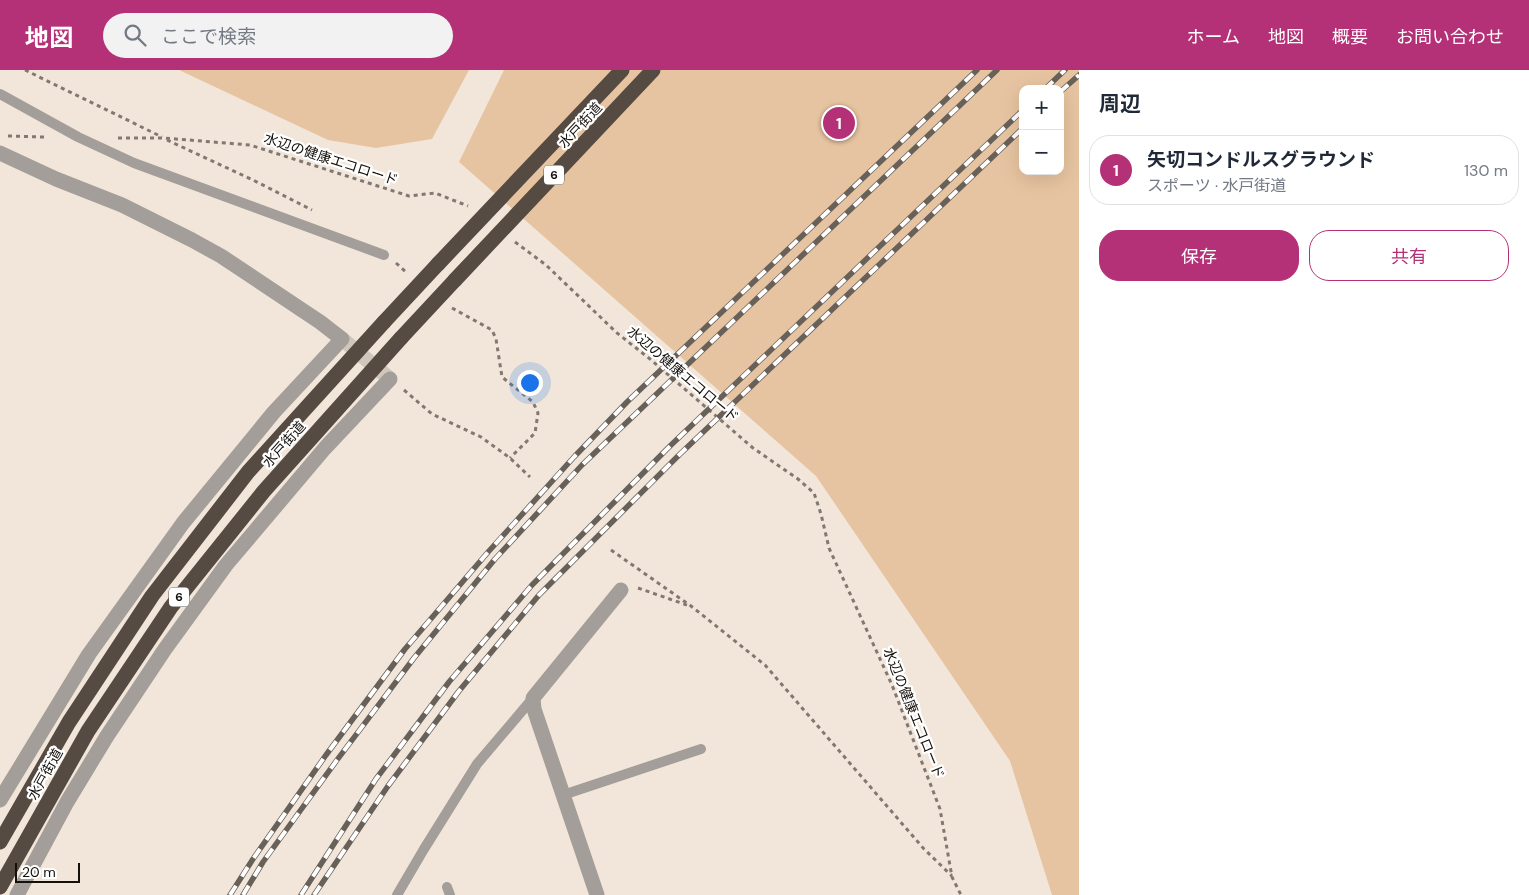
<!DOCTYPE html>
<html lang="ja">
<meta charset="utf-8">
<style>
body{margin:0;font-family:"DM Sans","Noto Sans JP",sans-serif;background:#f2f2f3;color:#1f2937}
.controls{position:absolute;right:15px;top:15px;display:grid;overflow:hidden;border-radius:10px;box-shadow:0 5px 20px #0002}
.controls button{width:45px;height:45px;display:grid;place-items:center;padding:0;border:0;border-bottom:1px solid #e0e1e3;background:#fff;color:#1f2937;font:25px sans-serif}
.scale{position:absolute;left:15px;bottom:12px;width:65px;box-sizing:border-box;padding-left:5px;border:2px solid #14100c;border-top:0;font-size:14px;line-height:18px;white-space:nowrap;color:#14100c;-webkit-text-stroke:4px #fff;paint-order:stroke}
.you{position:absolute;left:529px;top:312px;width:18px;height:18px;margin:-12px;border:4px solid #fff;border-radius:50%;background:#1a73e8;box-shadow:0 0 0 8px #1a73e833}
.badge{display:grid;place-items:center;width:32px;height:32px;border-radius:50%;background:#b53177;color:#fff;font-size:16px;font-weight:700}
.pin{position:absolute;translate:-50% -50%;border:2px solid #fff;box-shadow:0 1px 5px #0006}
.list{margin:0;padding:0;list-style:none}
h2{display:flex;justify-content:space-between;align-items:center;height:65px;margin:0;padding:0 20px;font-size:21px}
h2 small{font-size:16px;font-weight:400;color:#747a83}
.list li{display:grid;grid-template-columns:32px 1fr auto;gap:15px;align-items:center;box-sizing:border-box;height:70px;margin:0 10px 10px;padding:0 10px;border:1px solid #e0e1e3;border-radius:20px}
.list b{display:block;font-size:19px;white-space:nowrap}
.list p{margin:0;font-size:16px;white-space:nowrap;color:#747a83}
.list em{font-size:16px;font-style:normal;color:#747a83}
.actions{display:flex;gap:10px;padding:15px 20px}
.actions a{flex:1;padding:11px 0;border:1px solid #b53177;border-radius:20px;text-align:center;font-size:18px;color:#b53177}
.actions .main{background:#b53177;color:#fff}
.icon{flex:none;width:28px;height:28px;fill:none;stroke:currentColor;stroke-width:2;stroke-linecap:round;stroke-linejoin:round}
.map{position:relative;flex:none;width:1079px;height:825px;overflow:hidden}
header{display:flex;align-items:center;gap:30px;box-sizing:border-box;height:70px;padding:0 25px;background:#b53177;color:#fff}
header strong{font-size:24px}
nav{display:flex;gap:28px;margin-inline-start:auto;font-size:18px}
.search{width:350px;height:45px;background:#f2f2f3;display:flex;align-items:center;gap:12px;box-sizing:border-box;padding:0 18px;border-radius:28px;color:#747a83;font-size:19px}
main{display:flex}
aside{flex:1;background:#fff}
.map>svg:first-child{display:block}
.green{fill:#e7c4a1;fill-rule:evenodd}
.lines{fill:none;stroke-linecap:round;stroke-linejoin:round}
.street-tunnel{stroke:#d1c6bb;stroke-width:15;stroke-dasharray:15 8;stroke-linecap:butt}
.path{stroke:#807871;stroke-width:3;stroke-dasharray:4 4;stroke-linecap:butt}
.lane{stroke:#a39e99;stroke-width:10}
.street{stroke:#a39e99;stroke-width:15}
.highway{stroke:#564b42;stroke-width:15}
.rail-casing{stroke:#68615a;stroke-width:5.5}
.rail{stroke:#fff;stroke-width:4;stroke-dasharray:11;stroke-linecap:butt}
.highway-bridge{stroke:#564b42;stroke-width:15}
.labels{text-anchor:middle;stroke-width:4.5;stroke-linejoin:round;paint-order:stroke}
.shield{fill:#fff;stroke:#5a5855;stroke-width:1}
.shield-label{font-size:12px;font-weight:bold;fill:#14100c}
.street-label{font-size:14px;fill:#14100c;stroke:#fff}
</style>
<header>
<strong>地図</strong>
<div class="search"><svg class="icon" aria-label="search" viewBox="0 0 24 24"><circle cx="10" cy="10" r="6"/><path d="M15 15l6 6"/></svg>ここで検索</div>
<nav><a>ホーム</a><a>地図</a><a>概要</a><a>お問い合わせ</a></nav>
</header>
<main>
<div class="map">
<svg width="1079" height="825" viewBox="0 0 1079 825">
<rect width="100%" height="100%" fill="#f2e6da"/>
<!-- green -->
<path class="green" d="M179,0H469L432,69L376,78L328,70Z
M504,0H1079V825H1052L1010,691L816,406L459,92ZM1023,19H1060V101H1023Z"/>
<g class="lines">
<!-- street-tunnel -->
<path class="street-tunnel" d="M342,269L390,309"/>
<!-- path -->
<path class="path" d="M25,0L162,67
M8,66L44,67
M118,68H164L250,75L409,126L435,123L468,136
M167,70L253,110L312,140
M515,172L546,195L617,263L650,289L753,378L798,409L814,423L821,444L829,478L892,615L940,739L952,807L961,825
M396,193L406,202
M452,238L492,260L496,269L502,307L533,332L538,343L535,363L510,388
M404,320L432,344L481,367L510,388L530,407
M611,480L691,536L765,595L924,779L952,806
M638,518L687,535"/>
<!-- lane -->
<path class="lane" d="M0,24L78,67L134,93L384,185
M563,725L701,679
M447,817L450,825
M397,825L424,779L477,694L533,628"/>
<!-- street -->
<path class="street" d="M0,83L56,109L122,135L192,170L221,186L320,252L342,269L274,342L183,453L89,584L0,730
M17,825L67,732L107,666L165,579L226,495L325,378L390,309
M597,825L534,639L533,628L621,520"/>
<!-- highway -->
<path class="highway" d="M384,252L438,194
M401,268L455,210"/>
<!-- rail casing -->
<g class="rail-casing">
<path id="rail" d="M1045,19L1065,0
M1060,22L1079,5
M230,825L253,789L326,685L405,579L489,481L574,387L627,332L977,0
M243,825L263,792L337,690L414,588L495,489L582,395L997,0
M301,825L376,709L449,612L532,515L670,376L1023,40
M314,825L388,716L459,621L539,525L679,385L1023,58"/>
</g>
<!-- rail -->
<use href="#rail" class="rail"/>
<!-- highway-bridge -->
<path class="highway-bridge" d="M438,194L622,0
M455,210L653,0
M0,772L69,652L152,526L248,402L384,252
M0,817L88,661L171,537L264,421L401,268"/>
</g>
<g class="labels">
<!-- shield labels -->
<g class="shield">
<rect x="544" y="95.5" width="20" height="19" rx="4"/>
<rect x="169" y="517.5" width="20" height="19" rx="4"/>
</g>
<g class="shield-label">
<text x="554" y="109">6</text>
<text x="179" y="531">6</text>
</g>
<!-- street labels -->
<g class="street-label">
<text transform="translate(580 55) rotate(-47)" y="5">水戸街道</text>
<text transform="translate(331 89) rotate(18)" y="5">水辺の健康エコロード</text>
<text transform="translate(683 304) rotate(40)" y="5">水辺の健康エコロード</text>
<text transform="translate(284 374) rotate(-48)" y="5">水戸街道</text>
<text transform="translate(914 643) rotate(68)" y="5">水辺の健康エコロード</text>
<text transform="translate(45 704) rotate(-61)" y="5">水戸街道</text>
</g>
</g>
</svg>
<div class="controls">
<button>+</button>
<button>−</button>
</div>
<div class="scale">20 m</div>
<div class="you"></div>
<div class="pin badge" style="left:839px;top:53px">1</div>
</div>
<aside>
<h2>周辺<small></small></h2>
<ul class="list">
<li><span class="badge">1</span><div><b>矢切コンドルスグラウンド</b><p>スポーツ · 水戸街道</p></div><em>130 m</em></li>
</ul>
<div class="actions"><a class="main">保存</a><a>共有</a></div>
</aside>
</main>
